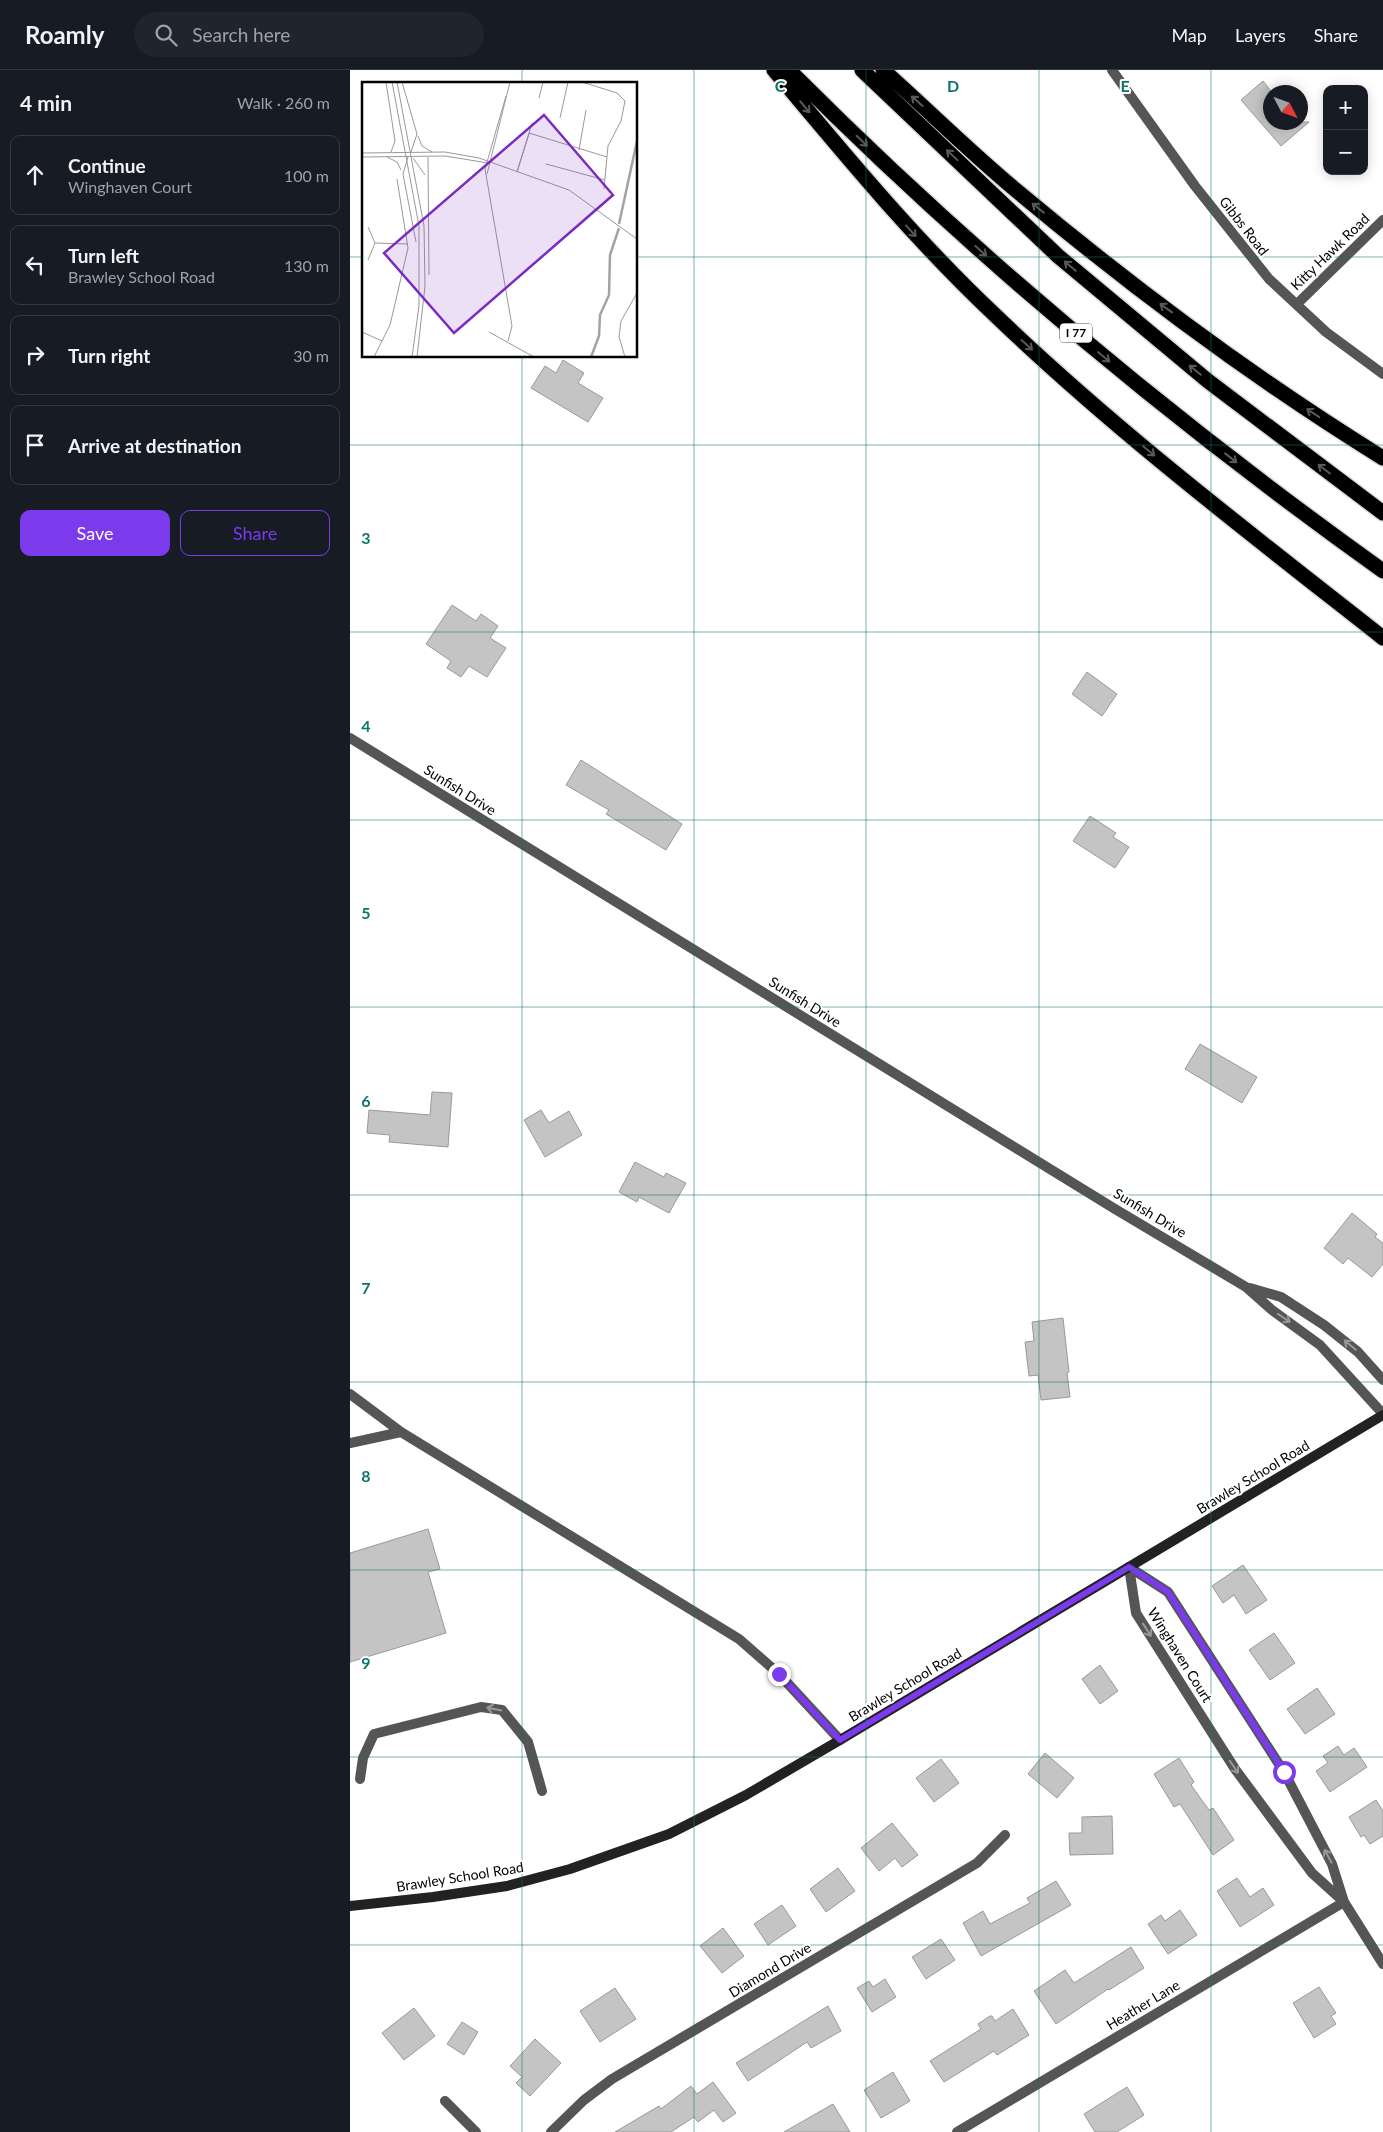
<!DOCTYPE html>
<meta charset="utf-8">
<style>
body{margin:0;font-family:Lato,sans-serif;background:#20242c;color:#f1f3f6}
.controls{position:absolute;right:15px;top:15px;display:grid;overflow:hidden;border-radius:10px;box-shadow:0 2px 12px #0003}
.controls button{width:45px;height:45px;display:grid;place-items:center;padding:0;border:0;border-bottom:1px solid #363941;background:#171b24;color:#f1f3f6;font:25px sans-serif}
.compass{position:absolute;left:913px;top:15px;width:45px;height:45px;border-radius:50%;background:#171b24;box-shadow:0 2px 12px #0003;rotate:131deg}
.stop{position:absolute;width:15px;height:15px;margin:-11px;border:4px solid #7c3aed;border-radius:50%;background:#fff}
.stop.end{background:#7c3aed;border-color:#fff;box-shadow:0 1px 5px #0008}
.list{margin:0;padding:0;list-style:none}
h2{display:flex;justify-content:space-between;align-items:center;height:65px;margin:0;padding:0 20px;font-size:21px}
h2 small{font-size:16px;font-weight:400;color:#9ea1a6}
.list li{display:grid;grid-template-columns:32px 1fr auto;gap:15px;align-items:center;box-sizing:border-box;height:80px;margin:0 10px 10px;padding:0 10px;border:1px solid #363941;border-radius:10px}
.list b{display:block;font-size:19px;white-space:nowrap}
.list p{margin:0;font-size:16px;white-space:nowrap;color:#9ea1a6}
.list em{font-size:16px;font-style:normal;color:#9ea1a6}
.actions{display:flex;gap:10px;padding:15px 20px}
.actions a{flex:1;padding:11px 0;border:1px solid #7c3aed;border-radius:10px;text-align:center;font-size:18px;color:#7c3aed}
.actions .main{background:#7c3aed;color:#fff}
.icon{flex:none;width:28px;height:28px;fill:none;stroke:currentColor;stroke-width:2;stroke-linecap:round;stroke-linejoin:round}
.map{position:relative;flex:none;width:1033px;height:2062px;overflow:hidden}
header{display:flex;align-items:center;gap:30px;box-sizing:border-box;height:70px;padding:0 25px;background:#171b24;border-bottom:1px solid #363941}
header strong{font-size:24px}
nav{display:flex;gap:28px;margin-inline-start:auto;font-size:18px}
.search{width:350px;height:45px;background:#20242c;display:flex;align-items:center;gap:12px;box-sizing:border-box;padding:0 18px;border-radius:28px;color:#9ea1a6;font-size:19px}
main{display:flex}
aside{flex:1;background:#171b24}
.map>svg:first-child{display:block}
.building{fill:#c4c4c4;stroke:#999}
.lines{fill:none;stroke-linecap:round;stroke-linejoin:round}
.motorway-casing{stroke:#dbdbdb;stroke-width:18}
.service{stroke:#555;stroke-width:10}
.minor{stroke:#555;stroke-width:10}
.secondary{stroke:#222;stroke-width:10}
.motorway{stroke:#000;stroke-width:15}
.oneway{stroke:#595959}
.oneway2{stroke:#999}
.route{stroke:#7c3aed;stroke-width:6}
.grid{fill:none;stroke:#0f766e;stroke-width:1;stroke-opacity:0.55}
.labels{text-anchor:middle;stroke-width:4;stroke-linejoin:round;paint-order:stroke}
.shield{fill:#fff;stroke:#4c4c4c;stroke-width:1}
.shield-label{font-size:12px;font-weight:bold;fill:#000}
.street-label{font-size:14px;fill:#000;stroke:#fff}
.inset-river{fill:none;stroke:#a3a3a3;stroke-width:2.5}
.inset-road{fill:none;stroke:#999;stroke-width:1}
.view{fill:#7b2cbf;fill-opacity:0.15;stroke:#7b2cbf;stroke-width:2.5}
.inset-edge{fill:none;stroke:#000;stroke-width:2.5}
.grid-label{font-size:16px;text-anchor:middle;font-weight:bold;fill:#0f766e;stroke:#fff;stroke-width:4;stroke-linejoin:round;paint-order:stroke}
</style>
<header>
<strong>Roamly</strong>
<div class="search"><svg class="icon" aria-label="search" viewBox="0 0 24 24"><circle cx="10" cy="10" r="6"/><path d="M15 15l6 6"/></svg>Search here</div>
<nav><a>Map</a><a>Layers</a><a>Share</a></nav>
</header>
<main>
<aside>
<h2>4 min<small>Walk · 260 m</small></h2>
<ul class="list">
<li><svg class="icon" aria-label="ahead" viewBox="0 0 24 24"><path d="M12 20V5M6 11l6-6 6 6"/></svg><div><b>Continue</b><p>Winghaven Court</p></div><em>100 m</em></li>
<li><svg class="icon" aria-label="left" viewBox="0 0 24 24"><path d="M17 20v-9H6M10 6l-5 5 5 5"/></svg><div><b>Turn left</b><p>Brawley School Road</p></div><em>130 m</em></li>
<li><svg class="icon" aria-label="right" viewBox="0 0 24 24"><path d="M7 20v-9h11M14 6l5 5-5 5"/></svg><div><b>Turn right</b></div><em>30 m</em></li>
<li><svg class="icon" aria-label="arrive" viewBox="0 0 24 24"><path d="M6 21V4h12l-3 4 3 4H6"/></svg><div><b>Arrive at destination</b></div></li>
</ul>
<div class="actions"><a class="main">Save</a><a>Share</a></div>
</aside>
<div class="map">
<svg width="1033" height="2062" viewBox="0 0 1033 2062">
<rect width="100%" height="100%" fill="#fff"/>
<!-- building -->
<path class="building" d="M913,11L920,20V52H959L931,76L891,30Z
M213,290L234,303L228,313L253,328L238,352L181,318L195,296L206,303Z
M102,535L126,551L131,544L148,556L140,568L156,578L137,607L119,596L111,607L97,598L101,591L76,574Z
M737,602L767,624L752,646L722,624Z
M231,690L332,754L316,780L256,744L259,740L216,715Z
M740,746L766,763L763,767L779,777L765,798L723,771Z
M850,974L907,1007L892,1033L835,999Z
M82,1022L102,1023L98,1077L39,1072L40,1065L17,1063L19,1040L80,1045Z
M191,1040L199,1053L219,1041L232,1065L195,1087L174,1050Z
M285,1092L314,1107L316,1103L336,1113L319,1143L289,1127L287,1132L269,1122Z
M1002,1143L1027,1164L1025,1167L1033,1173V1194L1022,1207L998,1188L993,1194L974,1178Z
M713,1248L719,1302L717,1303L720,1327L691,1330L688,1305L679,1306L675,1272L684,1271L682,1252Z
M78,1459L90,1499L78,1502L96,1563L0,1592V1483Z
M893,1495L917,1530L896,1544L884,1525L873,1533L862,1516Z
M924,1563L945,1593L920,1610L899,1580Z
M750,1595L768,1621L750,1634L732,1609Z
M967,1618L985,1644L955,1664L937,1639Z
M988,1676L994,1685L1004,1678L1017,1697L980,1722L966,1701L978,1693L973,1686Z
M695,1683L724,1708L707,1728L678,1704Z
M829,1688L844,1712L841,1715L859,1740L863,1738L884,1770L863,1785L830,1734L824,1737L804,1704Z
M591,1689L609,1713L584,1732L566,1708Z
M1026,1730L1033,1741V1766L1020,1774L1014,1765L1011,1767L999,1747Z
M762,1746L763,1784L720,1785L719,1763H732V1747Z
M542,1753L568,1785L552,1797L545,1788L529,1801L511,1778Z
M488,1798L505,1821L476,1842L460,1819Z
M887,1808L900,1827L913,1818L924,1835L890,1857L867,1821Z
M706,1811L721,1835L631,1886L613,1853L633,1841L640,1854L680,1833L677,1828Z
M432,1835L446,1856L418,1875L404,1854Z
M830,1840L847,1865L818,1884L798,1854L811,1845L815,1851Z
M373,1858L394,1886L372,1903L350,1876Z
M591,1869L605,1890L576,1909L562,1887Z
M781,1877L794,1898L759,1920L758,1919L706,1954L684,1921L715,1900L724,1913Z
M535,1909L546,1927L522,1942L507,1918L519,1911L523,1917Z
M969,1917L986,1943L981,1946L986,1954L964,1968L943,1933Z
M265,1918L286,1949L250,1972L230,1941Z
M478,1936L491,1961L461,1978L457,1972L398,2011L386,1993Z
M64,1938L85,1966L54,1990L32,1963Z
M663,1939L679,1965L647,1985L644,1981L594,2012L580,1991L631,1959L628,1954L640,1946H642L645,1951Z
M112,1952L128,1962L114,1985L97,1974Z
M185,1969L211,1993L180,2026L166,2013L172,2007L160,1996Z
M543,2002L560,2031L531,2048L514,2020Z
M363,2012L386,2043L373,2052L364,2040L348,2052L344,2047L321,2062H265L309,2036L311,2039L341,2016L347,2024Z
M777,2017L794,2045L767,2062H745L734,2044Z
M483,2034L500,2062H434Z"/>
<g class="lines">
<!-- motorway casing -->
<g class="motorway-casing">
<path id="motorway" d="M424,0C495,85 565,170 646,246C767,362 901,464 1033,568
M439,0C622,184 822,350 1033,501
M512,0L708,186L858,311L1033,443
M533,0C578,40 621,83 667,121C783,218 905,309 1033,388"/>
</g>
<!-- service -->
<path class="service" d="M0,1324L51,1362L389,1569L429,1604L490,1670
M0,1373L51,1362
M10,1709L13,1688L24,1664L131,1637L152,1640L178,1672L192,1721"/>
<!-- minor -->
<path class="minor" d="M762,0L845,116L919,209L976,262L1033,304
M947,234L1033,150
M0,668L765,1139L896,1217L922,1240L970,1275L1033,1344
M900,1218L931,1227L974,1255L1008,1282L1033,1310
M779,1497L818,1522L934,1702L982,1794L994,1832L1033,1894
M779,1497L786,1543L885,1699L962,1803L993,1831
M95,2031L126,2062
M201,2062L234,2030L262,2009L627,1793L655,1765
M607,2062L994,1832"/>
<!-- secondary -->
<path class="secondary" d="M0,1836L83,1827L157,1816L220,1799L319,1764L396,1725L490,1670L1033,1345"/>
<!-- motorway -->
<use href="#motorway" class="motorway"/>
</g>
<!-- one-way arrows -->
<defs><path id="oneway-shaft" d="M-6 0H5M1.5-3L5.5 0L1.5 3" fill="none" stroke-width="1.6" stroke-linecap="round" stroke-linejoin="round" transform="scale(1.25)"/></defs>
<g class="oneway">
<use href="#oneway-shaft" transform="translate(567 31) rotate(-138)"/>
<use href="#oneway-shaft" transform="translate(455 37) rotate(50)"/>
<use href="#oneway-shaft" transform="translate(512 71) rotate(44)"/>
<use href="#oneway-shaft" transform="translate(602 85) rotate(-137)"/>
<use href="#oneway-shaft" transform="translate(688 138) rotate(-141)"/>
<use href="#oneway-shaft" transform="translate(561 161) rotate(48)"/>
<use href="#oneway-shaft" transform="translate(631 181) rotate(42)"/>
<use href="#oneway-shaft" transform="translate(720 196) rotate(-140)"/>
<use href="#oneway-shaft" transform="translate(816 238) rotate(-144)"/>
<use href="#oneway-shaft" transform="translate(677 275) rotate(42)"/>
<use href="#oneway-shaft" transform="translate(754 287) rotate(40)"/>
<use href="#oneway-shaft" transform="translate(845 300) rotate(-141)"/>
<use href="#oneway-shaft" transform="translate(963 343) rotate(-147)"/>
<use href="#oneway-shaft" transform="translate(799 381) rotate(40)"/>
<use href="#oneway-shaft" transform="translate(881 388) rotate(38)"/>
<use href="#oneway-shaft" transform="translate(974 399) rotate(-143)"/>
</g>
<g class="oneway2">
<use href="#oneway-shaft" transform="translate(934 1248) rotate(34)"/>
<use href="#oneway-shaft" transform="translate(1000 1275) rotate(-140)"/>
<use href="#oneway-shaft" transform="translate(797 1560) rotate(58)"/>
<use href="#oneway-shaft" transform="translate(144 1639) rotate(-169)"/>
<use href="#oneway-shaft" transform="translate(884 1697) rotate(56)"/>
<use href="#oneway-shaft" transform="translate(978 1786) rotate(-118)"/>
</g>
<g class="lines">
<!-- route -->
<path class="route" d="M429,1604L490,1670L779,1497L818,1522L934,1702"/>
</g>
<!-- grid -->
<path class="grid" d="M172,0V14M344,0V2062M516,0V2062M689,0V2062M861,0V2062M0,187H14M286,187H1033M172,286V2062M0,375H1033M0,562H1033M0,750H1033M0,937H1033M0,1125H1033M0,1312H1033M0,1500H1033M0,1687H1033M0,1875H1033"/>
<g class="labels">
<!-- shield labels -->
<rect class="shield" x="710" y="253.5" width="32" height="19" rx="4"/>
<g class="shield-label">
<text x="726" y="267">I 77</text>
</g>
<!-- street labels -->
<g class="street-label">
<text transform="translate(894 156) rotate(52)" y="5">Gibbs Road</text>
<text transform="translate(980 182) rotate(-44)" y="5">Kitty Hawk Road</text>
<text transform="translate(110 720) rotate(32)" y="5">Sunfish Drive</text>
<text transform="translate(455 932) rotate(32)" y="5">Sunfish Drive</text>
<text transform="translate(800 1143) rotate(31)" y="5">Sunfish Drive</text>
<text transform="translate(903 1407) rotate(-31)" y="5">Brawley School Road</text>
<text transform="translate(830 1585) rotate(58)" y="5">Winghaven Court</text>
<text transform="translate(555 1615) rotate(-31)" y="5">Brawley School Road</text>
<text transform="translate(110 1807) rotate(-9)" y="5">Brawley School Road</text>
<text transform="translate(420 1900) rotate(-31)" y="5">Diamond Drive</text>
<text transform="translate(793 1935) rotate(-31)" y="5">Heather Lane</text>
</g>
</g>
<!-- overview -->
<g transform="translate(12 12)">
<rect width="275" height="275" fill="#fff"/>
<path class="inset-river" d="M257,142L275,59M229,275L237,254L238,233L247,213L248,173L257,146"/>
<path class="inset-road" d="M24,0L33,59L29,70M30,0L57,144V224L50,275M35,0L62,144L63,204L55,275M40,0L55,52L49,70M220,0L255,11L263,19L259,39L246,64L242,107M144,14L123,87L150,244L146,259M177,16L181,0M198,36L206,0M167,51L245,75M56,54L60,64L70,70M217,68L224,28M0,71L83,70L117,76L207,108L275,157M0,75L83,74L126,81M25,75L35,80L39,88M46,75L41,92L54,160M66,75L67,193M51,76L63,93M184,82L243,98M155,90L170,41M155,90L167,52M125,92L148,0M6,145L13,161M6,178L13,161L46,162M0,250L20,259M127,250L172,275M12,275L28,243L46,166L35,97M263,275L257,255L259,239L275,211"/>
<path class="view" d="M182,33L251,113L92,251L22,171Z"/>
<rect width="275" height="275" class="inset-edge"/>
</g>
<g class="grid-label">
<text x="430" y="22">C</text>
<text x="603" y="22">D</text>
<text x="775" y="22">E</text>
<text x="16" y="474">3</text>
<text x="16" y="662">4</text>
<text x="16" y="849">5</text>
<text x="16" y="1037">6</text>
<text x="16" y="1224">7</text>
<text x="16" y="1412">8</text>
<text x="16" y="1599">9</text>
</g>
</svg>
<div class="controls">
<button>+</button>
<button>−</button>
</div>
<svg class="compass" viewBox="-18 -18 36 36"><path d="M0-13l5 13h-10z" fill="#e53935"/><path d="M0 13l5-13h-10z" fill="#9ea1a6"/></svg>
<div class="stop" style="left:934px;top:1702px"></div>
<div class="stop end" style="left:429px;top:1604px"></div>
</div>
</main>
